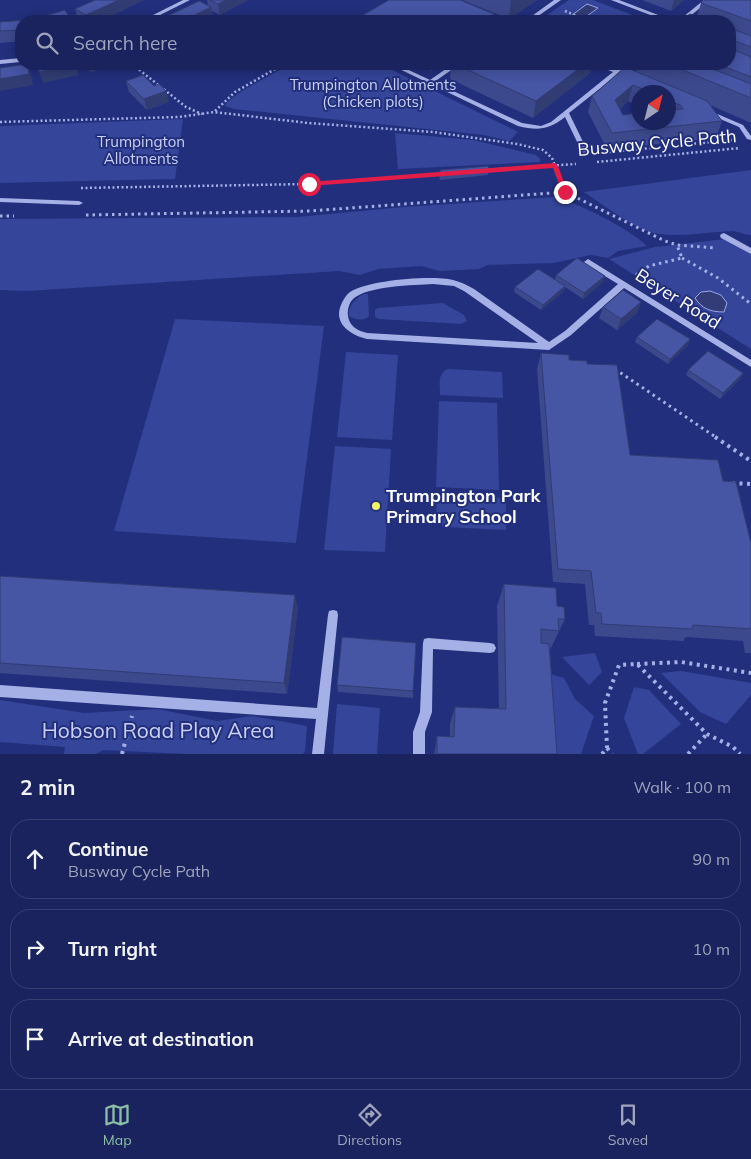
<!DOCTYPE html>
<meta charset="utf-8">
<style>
body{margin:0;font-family:Mulish,sans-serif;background:#272f66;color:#f1f3f6}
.compass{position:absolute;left:631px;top:85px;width:45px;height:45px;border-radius:50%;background:#1a235d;box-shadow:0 2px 12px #0003;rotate:35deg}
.stop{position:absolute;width:15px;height:15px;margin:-11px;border:4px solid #e11d48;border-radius:50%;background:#fff}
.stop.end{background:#e11d48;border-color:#fff;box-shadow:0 1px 5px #0008}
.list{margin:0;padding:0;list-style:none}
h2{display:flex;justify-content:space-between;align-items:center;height:65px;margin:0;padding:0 20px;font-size:21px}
h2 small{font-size:16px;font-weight:400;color:#9fa4bc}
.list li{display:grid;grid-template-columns:32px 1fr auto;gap:15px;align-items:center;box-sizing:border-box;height:80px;margin:0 10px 10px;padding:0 10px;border:1px solid #384072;border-radius:20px}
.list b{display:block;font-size:19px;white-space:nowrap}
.list p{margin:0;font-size:16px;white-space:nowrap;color:#9fa4bc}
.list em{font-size:16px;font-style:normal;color:#9fa4bc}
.icon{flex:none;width:28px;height:28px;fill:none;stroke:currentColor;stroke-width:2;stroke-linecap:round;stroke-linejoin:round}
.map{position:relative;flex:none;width:751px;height:754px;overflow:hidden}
.search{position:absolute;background:#1a235d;box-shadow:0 2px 12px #0003;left:15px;right:15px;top:15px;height:55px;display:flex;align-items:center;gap:12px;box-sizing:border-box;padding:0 18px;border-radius:20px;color:#9fa4bc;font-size:19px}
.sheet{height:335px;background:#1a235d}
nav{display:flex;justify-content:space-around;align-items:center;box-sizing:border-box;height:70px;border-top:1px solid #384072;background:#1a235d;font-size:14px;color:#9fa4bc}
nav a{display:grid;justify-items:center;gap:2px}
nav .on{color:#8abfa5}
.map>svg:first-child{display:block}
.green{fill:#35459a}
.water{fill:#333c76;stroke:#99a6e7}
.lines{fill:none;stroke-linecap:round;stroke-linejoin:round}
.path-far2{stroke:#a5b0e6;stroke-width:2.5;stroke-dasharray:2 2.5;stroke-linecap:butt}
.path-far1{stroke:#a5b0e6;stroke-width:3;stroke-dasharray:2.5 4;stroke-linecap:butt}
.path{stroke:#a5b0e6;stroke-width:4;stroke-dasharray:3 4.5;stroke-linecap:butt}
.minor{fill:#a5b0e6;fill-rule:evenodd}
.wall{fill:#3c498d;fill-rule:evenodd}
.shaded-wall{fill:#313c73}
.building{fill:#4655a4;stroke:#313c73;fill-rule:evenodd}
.route{fill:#e11d48}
.poi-dot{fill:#f2f267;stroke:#222f7c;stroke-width:2}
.labels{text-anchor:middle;stroke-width:4;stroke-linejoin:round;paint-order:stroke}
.far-park-label{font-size:15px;fill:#c8d0f5;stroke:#222f7c}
.street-label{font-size:18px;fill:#fff;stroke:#222f7c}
.poi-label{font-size:18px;font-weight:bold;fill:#fff;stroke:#222f7c;text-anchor:start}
.near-park-label{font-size:21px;fill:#c8d0f5;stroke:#222f7c}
</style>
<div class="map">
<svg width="751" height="754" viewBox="0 0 751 754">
<rect width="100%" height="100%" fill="#222f7c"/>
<!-- green -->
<path class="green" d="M569,0H593L648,21H538Z
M291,64H380L518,132L509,141L484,135L234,109L225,106C228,96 279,71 291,64Z
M183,119L175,179L0,183V126Z
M395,133L473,140L536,155L540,159V162L398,169Z
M751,170V235C744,235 739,231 732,231C708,232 683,237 659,234C636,231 604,205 584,192Z
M555,197C580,204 628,228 647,246L618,251L608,258L591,255L554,263L487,265L479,269L440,271L421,266L378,269L360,275L339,271L27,291L0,290V219L297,217L404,207Z
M726,239L751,254V349L609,259L655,247Z
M364,294H368L369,316C365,321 355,320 349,316C348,306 355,299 364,294Z
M443,303L464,315L467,321L461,324L379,319L375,317V310L378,308Z
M175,319L324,326L296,543L114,531Z
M346,352L398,355L392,440L337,437Z
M448,369L502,372L503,398L440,395C440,385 437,373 448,369Z
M439,401L497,403L499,490L436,487Z
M335,446L391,449L385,552L324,550Z
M437,494L506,498V530L444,527C433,520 437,506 437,494Z
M595,653L602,672L589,685L562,657Z
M681,671L751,683V695L726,724L700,712L661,673Z
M550,674L564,678L575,699L594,716L581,754H556Z
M634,687L649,690L681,724L643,754H638L624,718Z
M0,700L84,713L158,709L217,721L252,716L307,726L305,751L303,754H186L103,750L96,754H64L65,747L0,742Z
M337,704L380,708L377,754H333Z"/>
<!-- water -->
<path class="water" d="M587,4L598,8L580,21H564Z
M710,291L721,295L727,303L724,312C711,312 702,309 695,298L701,292Z"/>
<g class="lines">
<!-- path-far2 -->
<path class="path-far2" d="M565,11L584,19
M132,64L186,107L202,114
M215,111L235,92L284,64
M0,122L179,117L214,112L308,123L433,132L517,144L543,150L552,158L565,192
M600,153L733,140
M597,162L740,148
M485,170L576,164
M81,188L309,184L442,174"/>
<!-- path-far1 -->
<path class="path-far1" d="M86,215L310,211L565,192L665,241L677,245L716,248
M0,216H14
M682,258L718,278L751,304
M636,275L649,266L682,258L677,245
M615,369L717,438"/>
<!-- path -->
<path class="path" d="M715,437L751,461
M732,483L751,484
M637,664L681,662L751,673
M607,748L612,754
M122,754L132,716
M602,754L607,748L605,703L619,665L637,664L707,734L733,747L740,754
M688,754L707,734"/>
<!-- minor -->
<path class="minor" d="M183,0H190L148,21H141Z
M554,0H561L531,21H525Z
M611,0H619L674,21H666Z
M704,0H710L684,21H678Z
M21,58V62L0,64V60Z
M389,64H396L430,80L453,64H460L434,82L522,123L541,126L551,122L613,72L596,65L595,64H603L617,69L624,64H631L569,113L589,154L586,156L583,154L565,117C548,130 538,131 518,126Z
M708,110L743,125L751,136V140L747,139L739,127L706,113L705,112Z
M0,198L79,201L83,203L79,205L0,202Z
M724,233L751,248V254L721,238L720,236L721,234Z
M588,259L751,360V367L624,288L571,335L549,350L367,339C351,335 333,324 341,305C343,300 346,295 350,292C370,280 430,275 453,280C461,282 467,285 474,289L549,342L565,331L618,284L585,264L584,262ZM433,284L454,286L464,291L538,343L367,333C358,331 349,326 348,316C347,310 349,303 353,299C367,286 414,285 433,284Z
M333,610L337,611L338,615L324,754H312L316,719L0,697V685L317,708L328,615L329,611Z
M428,638L490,643L494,644L496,648L494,652L490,653L433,649L432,712L425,732V754H413V732L420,712L423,643L424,639Z"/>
</g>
<!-- wall -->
<path class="wall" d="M144,0L100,21H80L78,20L75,9Z
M207,0H248L220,15L212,11L213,18L207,21H157L208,5Z
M462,0H537L509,19Z
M642,0H684L671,11Z
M751,0V123L710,105L722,121L716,138L607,149L588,112L592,96L636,72L638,64H730V21H681L697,16L701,3ZM638,92H668V122L623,115L620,109L628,101L638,106Z
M21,21V41L0,43V22Z
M85,64H119L91,72Z
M416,64H442L431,71Z
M451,64H593L590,73L533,118L450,79Z
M126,81L154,86L169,102L147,110L129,92Z
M489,169L488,175L440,180L439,176L440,170Z
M556,275L603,282L583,299L565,287L563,292L541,310L514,292L515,287L555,280Z
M641,302L637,313L617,330L599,318L603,307Z
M637,337L690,339L688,345L668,364L635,342Z
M541,353L587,364L630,455L723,481L751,543V653H745L743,641L686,637L683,641L595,636L594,625H589L585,584L553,582L537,369Z
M688,370L743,373L740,379L720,399L686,375Z
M0,576L298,608L287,694L0,673Z
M504,584L557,606L565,619L550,650L557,754H434L437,736L450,737V724L455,707L499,709L497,606Z
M337,685L413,691V698L338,692Z"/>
<!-- shaded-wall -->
<path class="shaded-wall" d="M119,0H144L100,21H88L86,15Z
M226,0H248L220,15L218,4Z
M511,0H537L509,19Z
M674,0H684L671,11Z
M211,7L213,18L207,21H183Z
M494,14V21H484Z
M70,18L71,21H60Z
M27,64L31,75L33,85L0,91V79Z
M75,64L79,75L43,83L39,72Z
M88,64H119L91,72Z
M432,64H442L431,71Z
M585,64H593L590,73L533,118L536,101Z
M633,85L628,101L611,117L615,100Z
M166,91L169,102L147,110L144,99Z
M605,276L603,282L583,299L584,293Z
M565,286L563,292L541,310L543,305Z
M641,302L637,313L617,330L621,319Z
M690,339L688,345L668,364L670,359Z
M743,373L740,379L720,399L723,393Z
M295,595L298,608L287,694L284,683Z"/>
<!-- building -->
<path class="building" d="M95,0H119L86,15L75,9Z
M210,0H226L218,4Z
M389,0H460L494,14L484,21H361L356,19Z
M705,0H751V21L701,3Z
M199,1L211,7L183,21H157Z
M65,10L70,18L60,21H36L34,19Z
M690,14L711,21H681Z
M26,20V21H21V30L0,31V22Z
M730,28L751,36V47L730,39Z
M730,42L736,45L731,49L751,57V77L718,64H730Z
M27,64L29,74L0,79V68Z
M37,64H75L39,72Z
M455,64H585L536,101Z
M668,64H700L751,84V98Z
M625,67L707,101L722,121L612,133L592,96ZM633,85L650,92H668V100L680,105L683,109L668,110V122H638V113L623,115L615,100Z
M143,75L154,86L159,84L166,91L144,99L126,81Z
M488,166L489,169L441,174L440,170Z
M577,258L605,276L584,293L556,275Z
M538,269L565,286L543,305L515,287Z
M623,290L641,302L621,319L603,307Z
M657,319L690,339L670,359L637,337Z
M708,351L743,373L723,393L688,370Z
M541,353L569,355V360L587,361V364L617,365L630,455L718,460L723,481L736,482L751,543V629L693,625L692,629L602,624L601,613H596L591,571L558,569Z
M0,576L295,595L284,683L0,663Z
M504,584L556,588L557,606L564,607L565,619H558L559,631L541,629V643L549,644L557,754H437V736L454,737L455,707L506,709Z
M342,637L416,643L413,691L337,685Z"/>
<!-- route -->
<path class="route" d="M555,163L558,166L568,193L562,192L553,168L309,186L306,184L309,182Z"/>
<!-- markers -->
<circle class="poi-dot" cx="376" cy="506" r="5"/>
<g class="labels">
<!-- far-park labels -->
<g class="far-park-label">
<text x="373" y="90">Trumpington Allotments<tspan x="373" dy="17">(Chicken plots)</tspan></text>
<text x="141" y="147">Trumpington<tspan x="141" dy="17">Allotments</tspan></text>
</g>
<!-- street labels -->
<g class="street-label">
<text transform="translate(657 143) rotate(-5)" y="6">Busway Cycle Path</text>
<text transform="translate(678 299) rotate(32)" y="6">Beyer Road</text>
</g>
<!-- poi labels -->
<g class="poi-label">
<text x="386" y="502">Trumpington Park<tspan x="386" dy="21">Primary School</tspan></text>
</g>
<!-- near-park labels -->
<g class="near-park-label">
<text x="158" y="738">Hobson Road Play Area</text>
</g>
</g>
</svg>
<svg class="compass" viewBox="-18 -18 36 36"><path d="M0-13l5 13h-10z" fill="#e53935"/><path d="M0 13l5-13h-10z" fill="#9fa4bc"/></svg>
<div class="stop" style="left:309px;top:184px"></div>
<div class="stop end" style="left:565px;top:192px"></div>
<div class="search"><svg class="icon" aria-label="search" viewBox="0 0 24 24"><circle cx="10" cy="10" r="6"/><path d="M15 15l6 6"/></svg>Search here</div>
</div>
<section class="sheet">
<h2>2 min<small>Walk · 100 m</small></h2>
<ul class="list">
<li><svg class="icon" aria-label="ahead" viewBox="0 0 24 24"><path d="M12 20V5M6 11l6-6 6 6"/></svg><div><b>Continue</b><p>Busway Cycle Path</p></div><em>90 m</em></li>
<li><svg class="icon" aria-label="right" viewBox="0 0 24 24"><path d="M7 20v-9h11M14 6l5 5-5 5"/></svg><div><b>Turn right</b></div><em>10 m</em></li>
<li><svg class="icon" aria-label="arrive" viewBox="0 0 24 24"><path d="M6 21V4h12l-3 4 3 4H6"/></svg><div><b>Arrive at destination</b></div></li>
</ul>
</section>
<nav>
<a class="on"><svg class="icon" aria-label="map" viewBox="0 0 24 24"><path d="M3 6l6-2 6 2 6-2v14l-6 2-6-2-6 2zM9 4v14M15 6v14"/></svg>Map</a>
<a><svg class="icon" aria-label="directions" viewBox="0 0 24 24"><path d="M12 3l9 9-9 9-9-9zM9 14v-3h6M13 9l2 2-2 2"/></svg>Directions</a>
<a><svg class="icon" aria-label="saved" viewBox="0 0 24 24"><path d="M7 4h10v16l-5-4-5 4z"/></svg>Saved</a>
</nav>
